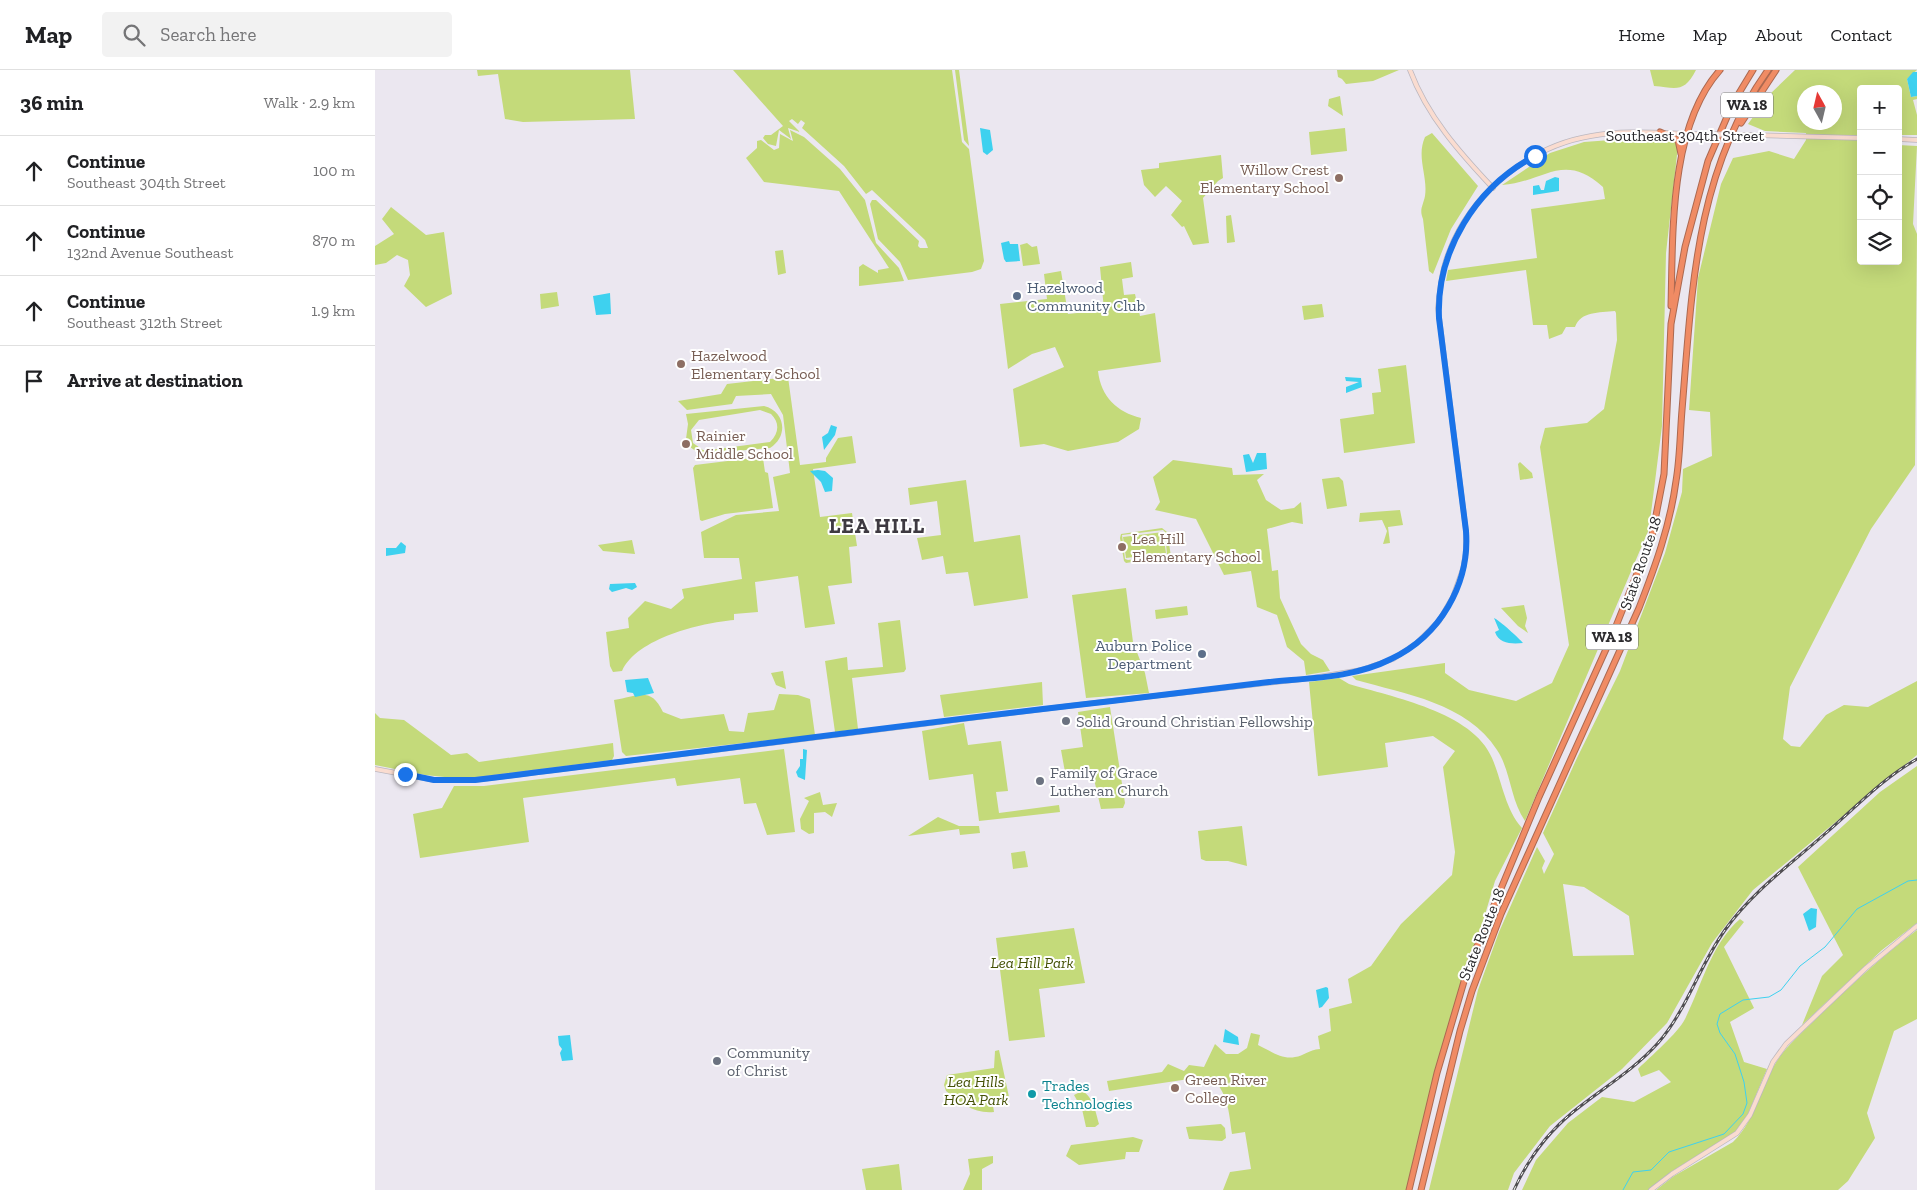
<!DOCTYPE html>
<meta charset="utf-8">
<style>
body{margin:0;font-family:"Zilla Slab",serif;background:#f2f2f2;color:#202124}
.controls{position:absolute;right:15px;top:15px;display:grid;overflow:hidden;border-radius:5px;box-shadow:0 5px 20px #0002}
.controls button{width:45px;height:45px;display:grid;place-items:center;padding:0;border:0;border-bottom:1px solid #e0e0e0;background:#fff;color:#202124;font:25px sans-serif}
.compass{position:absolute;left:1422px;top:15px;width:45px;height:45px;border-radius:50%;background:#fff;box-shadow:0 5px 20px #0002;rotate:352deg}
.stop{position:absolute;width:15px;height:15px;margin:-11px;border:4px solid #1a73e8;border-radius:50%;background:#fff}
.stop.end{background:#1a73e8;border-color:#fff;box-shadow:0 1px 5px #0008}
.list{margin:0;padding:0;list-style:none}
h2{display:flex;justify-content:space-between;align-items:center;height:65px;margin:0;padding:0 20px;font-size:21px}
h2 small{font-size:16px;font-weight:400;color:#757577}
.list li{display:grid;grid-template-columns:32px 1fr auto;gap:15px;align-items:center;box-sizing:border-box;height:70px;padding:0 20px;border-top:1px solid #e0e0e0}
.list b{display:block;font-size:19px;white-space:nowrap}
.list p{margin:0;font-size:16px;white-space:nowrap;color:#757577}
.list em{font-size:16px;font-style:normal;color:#757577}
.icon{flex:none;width:28px;height:28px;fill:none;stroke:currentColor;stroke-width:2;stroke-linecap:round;stroke-linejoin:round}
.map{position:relative;flex:none;width:1542px;height:1120px;overflow:hidden}
header{display:flex;align-items:center;gap:30px;box-sizing:border-box;height:70px;padding:0 25px;background:#fff;border-bottom:1px solid #e0e0e0}
header strong{font-size:24px}
nav{display:flex;gap:28px;margin-inline-start:auto;font-size:18px}
.search{width:350px;height:45px;background:#f2f2f2;display:flex;align-items:center;gap:12px;box-sizing:border-box;padding:0 18px;border-radius:5px;color:#757577;font-size:19px}
main{display:flex}
aside{flex:1;background:#fff}
.map>svg:first-child{display:block}
.green{fill:#c4da7a;fill-rule:evenodd}
.water{fill:#3ed1ef}
.lines{fill:none;stroke-linecap:round;stroke-linejoin:round}
.stream{stroke:#3ed1ef;stroke-width:1}
.secondary-casing{stroke:#bbb7bf;stroke-width:5.5}
.motorway-casing{stroke:#ab6951;stroke-width:7}
.secondary{stroke:#fadcd0;stroke-width:4}
.motorway{stroke:#f08b64;stroke-width:5}
.rail-casing{stroke:#504e52;stroke-width:3}
.rail{stroke:#fff;stroke-width:1;stroke-dasharray:4;stroke-linecap:butt}
.secondary-bridge-casing{stroke:#bbb7bf;stroke-width:5.5;stroke-linecap:butt}
.secondary-bridge{stroke:#fadcd0;stroke-width:4}
.route{stroke:#1a73e8;stroke-width:6}
.education-dot{fill:#8d6e63;stroke:#fff;stroke-width:2}
.service-dot{fill:#5c6f8a;stroke:#fff;stroke-width:2}
.worship-dot{fill:#6b7280;stroke:#fff;stroke-width:2}
.culture-dot{fill:#0f9aa8;stroke:#fff;stroke-width:2}
.labels{text-anchor:middle;stroke-width:4;stroke-linejoin:round;paint-order:stroke}
.shield{fill:#fff;stroke:#6b6a6c;stroke-width:1}
.shield-label{font-size:15px;font-weight:bold;fill:#2b2a2d}
.street-label{font-size:16px;fill:#2b2a2d;stroke:#fff}
.education-label{font-size:16px;fill:#785e54;stroke:#fff;text-anchor:start}
.service-label{font-size:16px;fill:#4e5e75;stroke:#fff;text-anchor:start}
.worship-label{font-size:16px;fill:#5b616d;stroke:#fff;text-anchor:start}
.park-label{font-size:16px;font-style:italic;fill:#455206;stroke:#fff}
.culture-label{font-size:16px;fill:#0d838f;stroke:#fff;text-anchor:start}
.district-label{font-size:21px;font-weight:bold;letter-spacing:1px;fill:#3e3a41;stroke:#fff}
</style>
<header>
<strong>Map</strong>
<div class="search"><svg class="icon" aria-label="search" viewBox="0 0 24 24"><circle cx="10" cy="10" r="6"/><path d="M15 15l6 6"/></svg>Search here</div>
<nav><a>Home</a><a>Map</a><a>About</a><a>Contact</a></nav>
</header>
<main>
<aside>
<h2>36 min<small>Walk · 2.9 km</small></h2>
<ul class="list">
<li><svg class="icon" aria-label="ahead" viewBox="0 0 24 24"><path d="M12 20V5M6 11l6-6 6 6"/></svg><div><b>Continue</b><p>Southeast 304th Street</p></div><em>100 m</em></li>
<li><svg class="icon" aria-label="ahead" viewBox="0 0 24 24"><path d="M12 20V5M6 11l6-6 6 6"/></svg><div><b>Continue</b><p>132nd Avenue Southeast</p></div><em>870 m</em></li>
<li><svg class="icon" aria-label="ahead" viewBox="0 0 24 24"><path d="M12 20V5M6 11l6-6 6 6"/></svg><div><b>Continue</b><p>Southeast 312th Street</p></div><em>1.9 km</em></li>
<li><svg class="icon" aria-label="arrive" viewBox="0 0 24 24"><path d="M6 21V4h12l-3 4 3 4H6"/></svg><div><b>Arrive at destination</b></div></li>
</ul>
</aside>
<div class="map">
<svg width="1542" height="1120" viewBox="0 0 1542 1120">
<rect width="100%" height="100%" fill="#ebe7f0"/>
<!-- green -->
<path class="green" d="M102,0H255L260,49L148,52L130,49L123,4L103,6Z
M358,0H577L587,72L594,79L609,191L606,199L597,202L533,210L525,192L503,169L495,134L497,130H501L544,171L543,176L545,178H553L550,170L497,120L491,124L469,96L427,58L430,53L426,50L423,54L417,49L414,51L425,62L413,58L416,69L404,60L401,76L393,74L388,68L390,65H396L408,56Z
M580,0H584L594,76L589,70Z
M962,0H1024L998,11L971,14L967,9L963,7Z
M1275,0H1321C1309,23 1302,18 1279,16Z
M1420,0H1542L1532,9L1536,27L1542,26V29L1538,30L1542,45V65H1523V19H1486V191H1523V75L1542,76L1538,154L1542,164L1540,395L1496,459L1415,617L1408,669L1416,676L1425,677L1451,645L1469,635L1493,637L1542,611V685L1378,820L1337,873L1292,953L1247,999L1175,1056L1139,1103L1133,1120H1054L1103,920L1124,862L1162,777L1170,791L1167,798L1169,804L1179,784L1168,763L1202,688L1245,601L1290,483L1307,422L1308,399L1337,386L1335,342L1314,340L1323,208L1346,114L1358,88L1394,81L1419,89L1431,70V63L1390,61L1373,54L1395,24ZM1430,22H1460V52H1430ZM1188,814L1209,817L1254,846L1259,885L1198,886Z
M965,26L968,46L953,36L954,29Z
M970,58L972,81L936,85L934,62Z
M415,60L429,67L465,99L490,130L501,173L524,198L529,211L484,216V197L488,194L503,203V200L514,198L464,121L389,112L371,88L382,78V71L386,70L399,80L404,78L405,64L418,71Z
M1057,63L1103,116L1076,159L1058,204L1054,201L1048,149C1044,139 1048,136 1050,126C1053,106 1041,87 1050,67Z
M1263,68L1299,69L1303,76L1291,183L1287,356L1274,459L1150,751C1135,729 1136,701 1122,680C1092,633 1030,624 981,610L977,606L1070,593V603L1094,620L1141,631L1177,613L1194,575L1165,377L1170,358L1212,353L1229,339L1242,270L1241,243L1240,241C1224,243 1206,241 1200,257H1191L1187,264L1174,269L1172,255H1158L1151,200L1071,211L1073,200L1162,188L1156,139L1230,129L1228,117C1188,81 1170,112 1127,115L1175,83L1209,72Z
M846,85L848,108L843,111L828,128L834,173L818,175L809,156L807,157L796,145L807,131L791,116L780,127L769,115L766,100L784,98V93Z
M16,137L51,165L69,162L77,224L51,237L29,216L35,205L33,190L22,185L11,193L0,195V176L19,164L7,149Z
M856,145L860,172L852,173L851,146Z
M652,173L657,177L662,176L665,194L648,196L645,175Z
M408,180L411,203L403,205L400,181Z
M756,192L758,207L747,209L749,225L760,224L765,246L780,243L786,292L723,301C726,327 742,342 766,348L764,359L743,372L693,381L669,374L645,377L638,319L689,297L680,277L657,284L633,299L625,234L672,229L669,204L686,201L693,244L729,240L725,197Z
M182,222L184,236L166,239L165,224Z
M947,234L949,247L929,250L927,236Z
M1031,295L1040,373L969,383L965,349L999,344L997,323L1006,322L1003,299Z
M413,307L425,395L451,392V388L463,368L477,366L481,393L438,399L445,447L477,443L482,476L474,477L477,513L453,516L460,554L430,558L423,506L380,512L383,542L359,544V550C326,553 262,568 247,601L238,602L235,596L231,562L254,558L253,548L270,531L296,539L309,528L307,519L367,509L364,488H329L326,462L361,445L404,441L398,407L415,403L408,345L396,324L361,326L357,334L312,340L303,331L346,324L352,314Z
M389,336C410,341 414,366 395,378L325,384L315,377L311,369L313,354L311,344ZM385,340L396,344C405,353 404,363 395,372L335,380H328L318,373L316,360L324,350Z
M385,387L388,388L390,402L393,403L398,438L350,444L327,451L325,450L318,398L320,395Z
M798,390L857,398L858,405L889,404L882,410L891,430L906,440L919,438L926,432L928,454L917,452L892,459L897,501L903,500L905,528L926,574L936,584L948,590L955,601L931,605L929,591L912,577L902,545L882,537L876,501L849,505L821,449L780,440L785,432L778,407Z
M1145,392L1157,403L1158,408L1145,410L1143,394Z
M964,407L968,411L972,436L952,439L947,409Z
M591,410L599,472L645,465L653,528L599,536L593,502L571,504L568,486L547,490L542,468L566,465L562,431L535,435L533,418Z
M1025,440L1028,455L1013,457L1015,473L1008,474L1012,461L1007,450L984,452L985,443Z
M787,458L792,462L796,486L751,493L749,491L745,468L746,464ZM788,460L790,462L792,485L753,490L750,489L747,465Z
M788,462L791,483L751,488L748,467Z
M257,470L260,484L228,481L223,475Z
M751,518L758,572L770,603L774,623L711,628L697,525Z
M1149,535L1152,548L1150,556L1153,563L1143,556L1126,538Z
M812,536L813,545L781,549L780,540Z
M525,550L531,599L529,602L477,608L483,659L460,662L450,591L472,587L473,600L508,597L503,553Z
M408,601L411,619L401,615L396,603Z
M964,608L974,614C1017,627 1098,642 1117,688C1127,711 1130,739 1147,758L1120,811L1041,1077L1032,1120H848L855,1102L876,1099L870,1062L857,1064C854,1043 853,1020 834,1006L734,1021L732,1011L787,1002L793,994L809,1001L814,995L829,997L840,974L851,984H863L872,978L876,963L885,965L883,975C894,980 907,990 920,987C929,986 933,980 945,979L943,966L956,961L954,939L977,933L973,909L996,896L1026,854L1077,805L1080,782L1068,697L1080,681L1058,666L1010,673L1013,697L943,706L934,612Z
M667,612L668,635L569,647L565,625Z
M404,624L423,625L435,629L440,665L251,686L247,682L239,630C263,626 276,616 288,642L306,649L349,644L354,661L369,662L373,643L399,640Z
M735,637L750,733L748,738L726,739L718,705L711,699L690,702L686,680L708,677L703,642Z
M0,643L5,648L29,650L76,685L92,683L104,692L238,673L239,686L237,690L89,709L50,705L0,695Z
M589,653L593,675L626,671L633,721L621,722L624,743L684,735L685,742L604,751L598,704L554,710L547,661Z
M409,679L420,762L392,765L381,733L369,734L365,708L302,716L300,708L148,728L154,772L45,788L38,744L67,738L79,716H109Z
M1542,696V853L1507,880L1427,955L1447,906L1468,885L1423,797L1505,722Z
M445,722L448,735L462,733L457,747L450,742L439,743V763L434,764L426,759L425,749L434,731L429,728Z
M563,747L584,756H604L605,763L585,765L584,759L533,766Z
M867,756L872,796L853,791H831L826,789L823,761Z
M650,781L653,797L638,799L636,783Z
M1365,849L1369,852L1349,877L1379,938L1355,952L1369,992L1392,999L1373,1044L1360,1062L1296,1102L1273,1120H1147L1161,1090L1193,1053L1227,1027L1259,1032L1296,1012L1284,1000L1266,1007L1263,999C1275,987 1303,963 1310,949C1327,915 1336,874 1365,849Z
M699,858L710,913L664,919L670,967L634,971L621,868Z
M1542,860V949L1519,961L1492,1043L1500,1068L1473,1111L1463,1120H1281L1299,1106L1358,1072C1383,1047 1386,1012 1406,985C1417,971 1431,959 1444,946C1475,916 1507,886 1542,860Z
M624,980L634,1027L617,1029L619,1042C599,1044 586,1033 571,1021L569,1015L572,1005L619,998L620,981Z
M707,1021C718,1026 721,1043 724,1054L720,1057H711L707,1039L699,1025Z
M846,1054L850,1058L851,1068L847,1071L814,1069L811,1057Z
M758,1067L768,1070L764,1082H751L750,1089L704,1095L691,1086L696,1075Z
M618,1086V1093L607,1099V1120H588L595,1104L593,1089Z
M524,1094L527,1120H491L487,1099Z"/>
<!-- water -->
<path class="water" d="M1538,2H1542V26L1536,27L1532,9Z
M605,58L615,60L618,80L612,85L608,82Z
M1180,107L1184,108V121L1158,125V116L1164,115L1166,120H1169L1171,111Z
M634,171L635,174H643L645,191L631,192L629,189L626,173Z
M235,223L236,244L221,245L218,226Z
M970,307L986,308L987,317L971,323V317L984,312L971,311Z
M456,355L462,357L460,365L449,380L447,367L453,363Z
M882,383H891L892,399L871,402L868,385L874,384L878,393Z
M443,400L450,401L458,408L457,421L450,422L446,412L435,401Z
M26,472L31,476L30,483L11,486V478H21Z
M260,513L262,517L257,520L251,518L237,522L234,519L235,514Z
M1119,548C1123,549 1146,570 1148,573C1137,574 1124,574 1120,562L1124,560Z
M273,608L279,623L260,627L258,623L252,622L250,610Z
M428,679L432,680L430,710L423,707L421,702L425,696V689H428Z
M1436,838L1442,839L1441,857L1434,861L1428,844Z
M951,917L953,918L954,928L947,937L944,938L941,920Z
M850,959L863,967L864,975L848,972Z
M195,965L198,990L187,991L185,983L187,979L184,975L183,966Z"/>
<g class="lines">
<!-- stream -->
<path class="stream" d="M1248,1120L1258,1102L1276,1100L1294,1082L1349,1064L1368,1044L1372,1033L1369,1012L1360,984L1345,963L1342,954L1345,944L1368,930L1394,927L1406,920L1425,896L1450,877L1482,839L1533,811L1542,810"/>
<!-- secondary casing -->
<g class="secondary-casing">
<path id="secondary" d="M1035,0C1052,46 1085,83 1118,118
M1376,65L1486,68
M1523,69L1542,70
M0,699L59,710H100L710,634L937,608L986,600L1018,589L1042,573L1064,551L1078,527L1088,499L1091,482V461L1063,238C1065,219 1067,199 1074,182C1096,123 1155,76 1216,66C1254,59 1293,64 1331,64
M1276,1120L1297,1104L1362,1063L1375,1045L1398,992L1411,974L1491,898L1542,856"/>
</g>
<!-- motorway casing -->
<g class="motorway-casing">
<path id="motorway" d="M1366,53L1401,0
M1285,62L1303,70L1306,84
M1296,236C1298,164 1294,57 1345,0
M1034,1120L1062,1003L1093,898L1164,727L1237,566L1277,466L1289,404L1296,254L1310,177L1333,91L1358,33L1378,0
M1046,1120L1085,961L1097,921L1126,844L1264,538C1280,497 1295,456 1301,411C1305,388 1305,364 1307,340C1317,220 1320,102 1393,0"/>
</g>
<!-- secondary -->
<use href="#secondary" class="secondary"/>
<!-- motorway -->
<use href="#motorway" class="motorway"/>
<!-- rail casing -->
<g class="rail-casing">
<path id="rail" d="M1139,1120C1153,1089 1171,1064 1198,1042C1226,1019 1258,1001 1283,973C1312,940 1324,896 1350,860C1377,822 1417,793 1451,763C1480,738 1508,708 1542,689"/>
</g>
<!-- rail -->
<use href="#rail" class="rail"/>
<!-- secondary-bridge casing -->
<g class="secondary-bridge-casing">
<path id="secondary-bridge" d="M1331,64L1376,65"/>
</g>
<!-- secondary-bridge -->
<use href="#secondary-bridge" class="secondary-bridge"/>
</g>
<g class="lines">
<!-- route -->
<path class="route" d="M30,704L59,710H100C312,684 525,655 737,631C790,625 842,618 894,612C934,608 979,608 1016,589C1065,566 1095,514 1091,461L1064,248C1061,181 1101,117 1160,86"/>
</g>
<!-- markers -->
<g class="education-dot">
<circle cx="964" cy="108" r="5"/>
<circle cx="306" cy="294" r="5"/>
<circle cx="311" cy="374" r="5"/>
<circle cx="747" cy="477" r="5"/>
<circle cx="800" cy="1018" r="5"/>
</g>
<g class="service-dot">
<circle cx="642" cy="226" r="5"/>
<circle cx="827" cy="584" r="5"/>
</g>
<g class="worship-dot">
<circle cx="691" cy="651" r="5"/>
<circle cx="665" cy="711" r="5"/>
<circle cx="342" cy="991" r="5"/>
</g>
<circle class="culture-dot" cx="657" cy="1024" r="5"/>
<g class="labels">
<!-- shield labels -->
<g class="shield">
<rect x="1346" y="22.5" width="52" height="25" rx="4"/>
<rect x="1211" y="554.5" width="52" height="25" rx="4"/>
</g>
<g class="shield-label">
<text x="1372" y="40">WA 18</text>
<text x="1237" y="572">WA 18</text>
</g>
<!-- street labels -->
<g class="street-label">
<text x="1310" y="71">Southeast 304th Street</text>
<text transform="translate(1265 493) rotate(-71)" y="6">State Route 18</text>
<text transform="translate(1106 864) rotate(-68)" y="6">State Route 18</text>
</g>
<!-- education labels -->
<g class="education-label">
<text x="954" y="105" text-anchor="end">Willow Crest<tspan x="954" dy="18">Elementary School</tspan></text>
<text x="316" y="291">Hazelwood<tspan x="316" dy="18">Elementary School</tspan></text>
<text x="321" y="371">Rainier<tspan x="321" dy="18">Middle School</tspan></text>
<text x="757" y="474">Lea Hill<tspan x="757" dy="18">Elementary School</tspan></text>
<text x="810" y="1015">Green River<tspan x="810" dy="18">College</tspan></text>
</g>
<!-- service labels -->
<g class="service-label">
<text x="652" y="223">Hazelwood<tspan x="652" dy="18">Community Club</tspan></text>
<text x="817" y="581" text-anchor="end">Auburn Police<tspan x="817" dy="18">Department</tspan></text>
</g>
<!-- worship labels -->
<g class="worship-label">
<text x="701" y="657">Solid Ground Christian Fellowship</text>
<text x="675" y="708">Family of Grace<tspan x="675" dy="18">Lutheran Church</tspan></text>
<text x="352" y="988">Community<tspan x="352" dy="18">of Christ</tspan></text>
</g>
<!-- park labels -->
<g class="park-label">
<text x="657" y="898">Lea Hill Park</text>
<text x="601" y="1017">Lea Hills<tspan x="601" dy="18">HOA Park</tspan></text>
</g>
<!-- culture labels -->
<g class="culture-label">
<text x="667" y="1021">Trades<tspan x="667" dy="18">Technologies</tspan></text>
</g>
<!-- district labels -->
<g class="district-label">
<text x="502" y="463">LEA HILL</text>
</g>
</g>
</svg>
<div class="controls">
<button>+</button>
<button>−</button>
<button><svg class="icon" aria-label="locate" viewBox="0 0 24 24"><circle cx="12" cy="12" r="6"/><path d="M12 2v4M12 18v4M2 12h4M18 12h4"/></svg></button>
<button><svg class="icon" aria-label="layers" viewBox="0 0 24 24"><path d="M12 4l9 5-9 5-9-5zM3 14l9 5 9-5"/></svg></button>
</div>
<svg class="compass" viewBox="-18 -18 36 36"><path d="M0-13l5 13h-10z" fill="#e53935"/><path d="M0 13l5-13h-10z" fill="#757577"/></svg>
<div class="stop" style="left:1160px;top:86px"></div>
<div class="stop end" style="left:30px;top:704px"></div>
</div>
</main>
